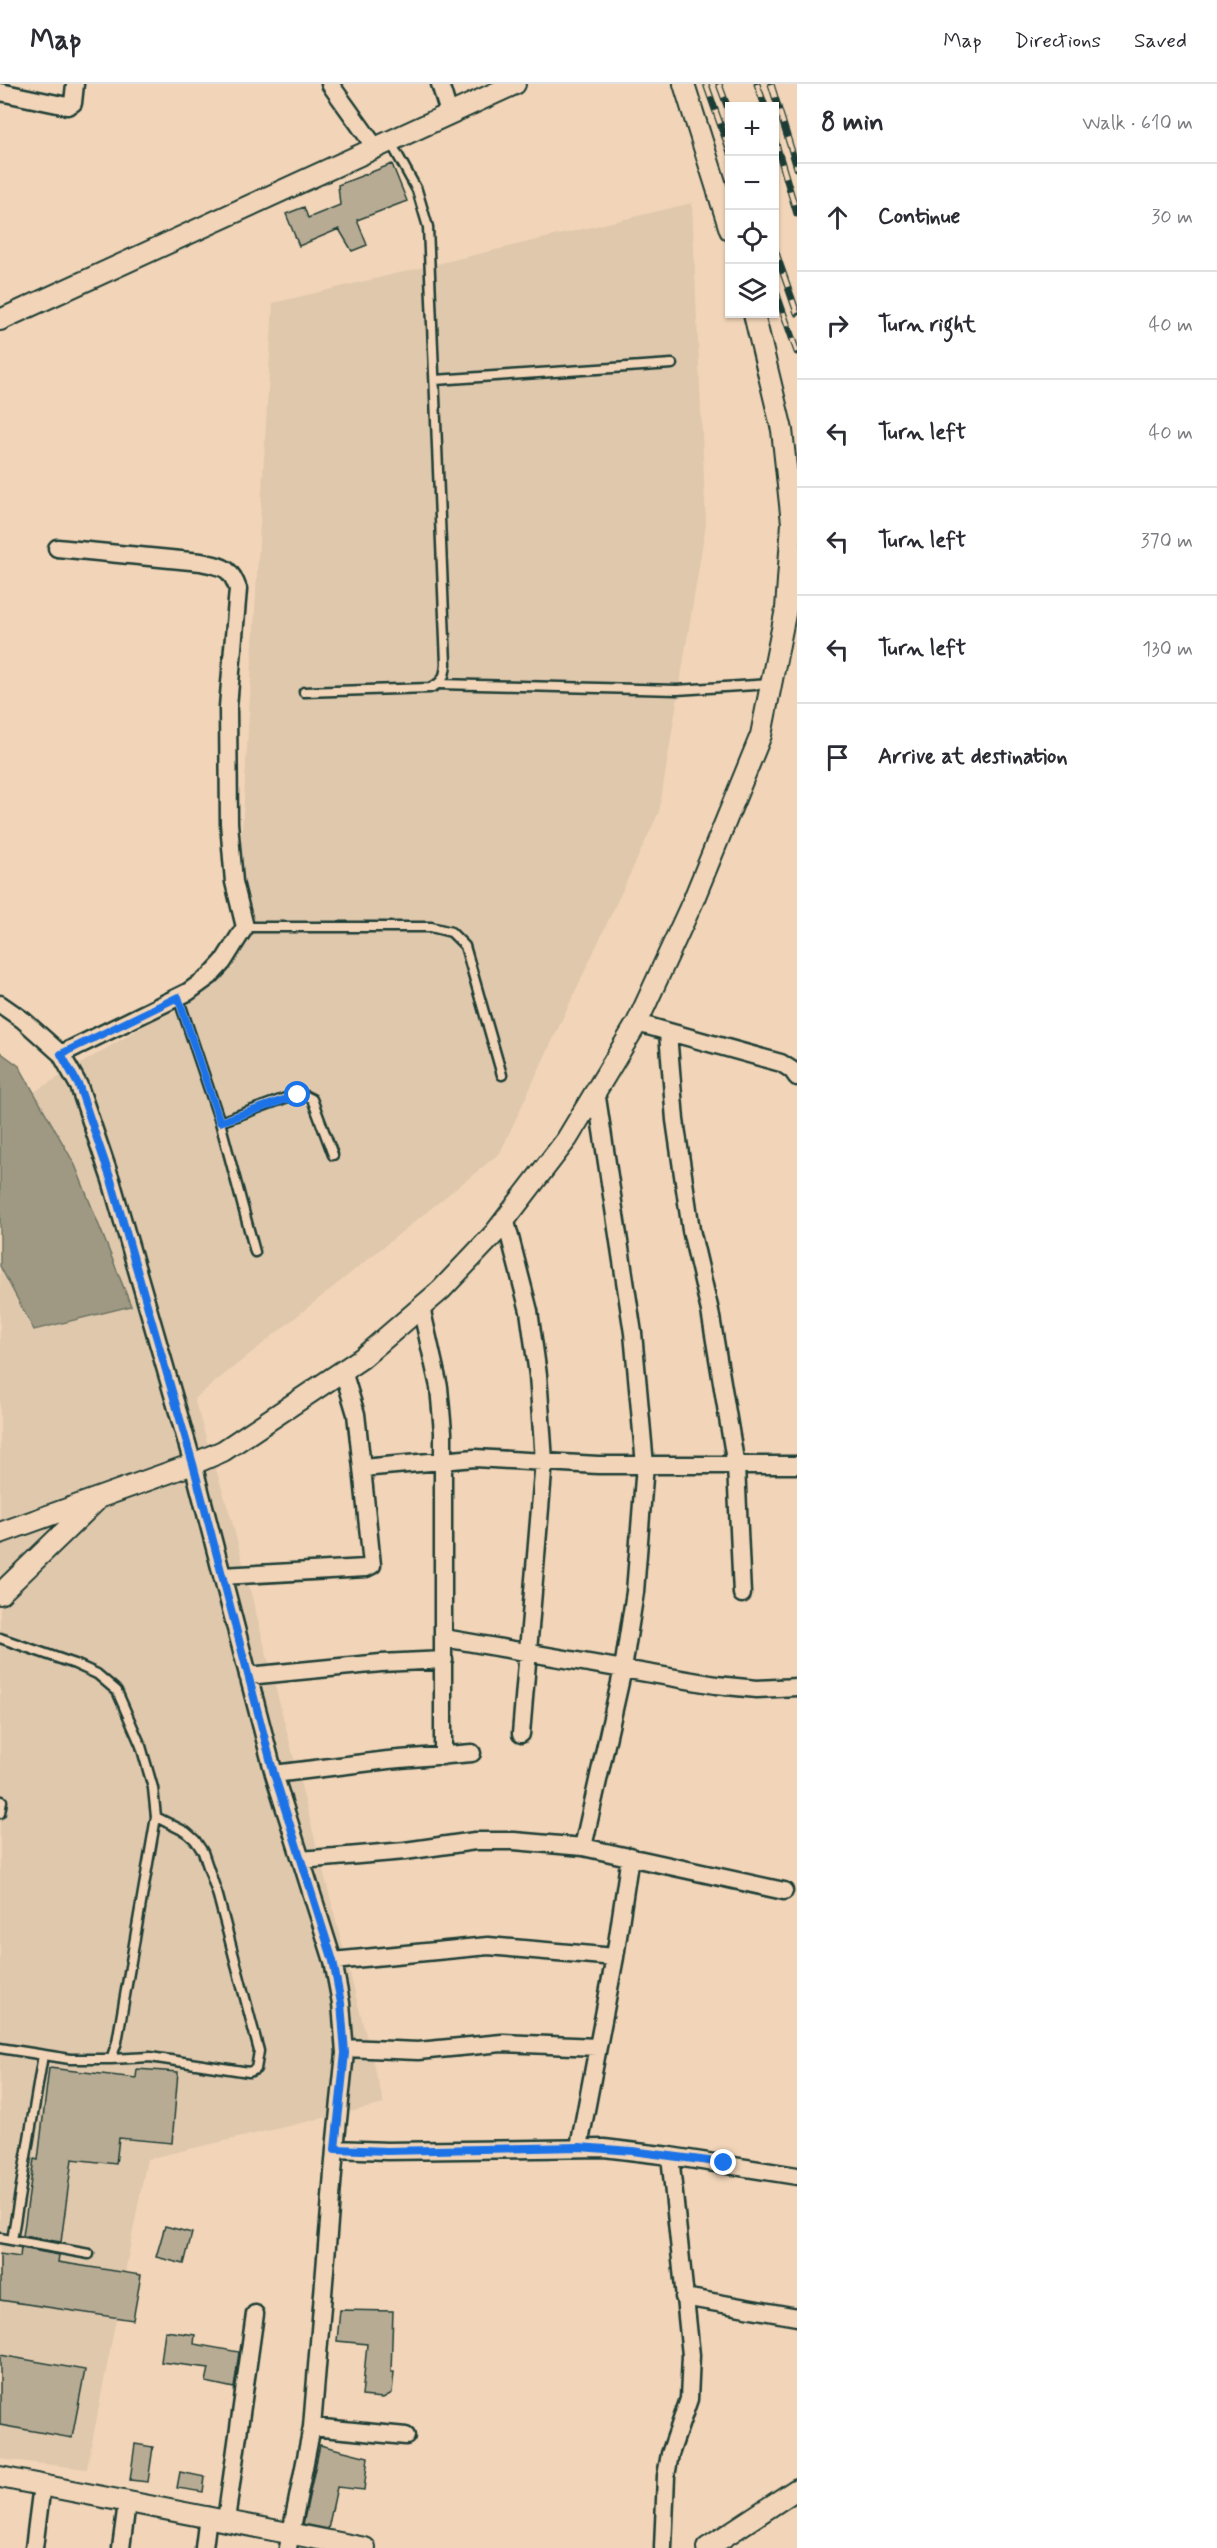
<!DOCTYPE html>
<meta charset="utf-8">
<style>
body{margin:0;font-family:Mynerve,sans-serif;background:#f2f2f3;color:#2b2b33}
.controls{position:absolute;right:18px;top:18px;display:grid;overflow:hidden;border-radius:0px;box-shadow:0 2px 4px #0004}
.controls button{width:54px;height:54px;display:grid;place-items:center;padding:0;border:0;border-bottom:2px solid #e1e1e2;background:#fff;color:#2b2b33;font:30px sans-serif}
.stop{position:absolute;width:18px;height:18px;margin:-14px;border:4px solid #1a73e8;border-radius:50%;background:#fff}
.stop.end{background:#1a73e8;border-color:#fff;box-shadow:0 2px 6px #0008}
.list{margin:0;padding:0;list-style:none}
h2{display:flex;justify-content:space-between;align-items:center;height:78px;margin:0;padding:0 24px;font-size:26px}
h2 small{font-size:20px;font-weight:400;color:#7c7c81}
.list li{display:grid;grid-template-columns:39px 1fr auto;gap:18px;align-items:center;box-sizing:border-box;height:108px;padding:0 24px;border-top:2px solid #e1e1e2}
.list b{display:block;font-size:22px;white-space:nowrap}
.list em{font-size:20px;font-style:normal;color:#7c7c81}
.icon{flex:none;width:33px;height:33px;fill:none;stroke:currentColor;stroke-width:2;stroke-linecap:round;stroke-linejoin:round}
.map{position:relative;flex:none;width:797px;height:2464px;overflow:hidden}
header{display:flex;align-items:center;gap:36px;box-sizing:border-box;height:84px;padding:0 30px;background:#fff;border-bottom:2px solid #e1e1e2}
header strong{font-size:28px}
nav{display:flex;gap:33px;margin-inline-start:auto;font-size:21px}
main{display:flex}
aside{flex:1;background:#fff}
.map>svg:first-child{display:block}
.built{fill:#e0c8ad}
.water{fill:#9f9983;stroke:#6c7463;stroke-width:1.5}
.building{fill:#b7ab94;stroke:#1f3d34;stroke-width:1.5}
.lines{fill:none;stroke-linecap:round;stroke-linejoin:round}
.service-casing{stroke:#1f3d34;stroke-width:13}
.minor-casing{stroke:#1f3d34;stroke-width:21}
.tertiary-casing{stroke:#1f3d34;stroke-width:24}
.service{stroke:#f2d5b8;stroke-width:8}
.minor{stroke:#f2d5b8;stroke-width:16}
.tertiary{stroke:#f2d5b8;stroke-width:20}
.rail-casing{stroke:#1f3d34;stroke-width:7}
.rail{stroke:#f2d5b8;stroke-width:4.5;stroke-dasharray:14;stroke-linecap:butt}
.route{stroke:#1a73e8;stroke-width:8}
</style>
<header>
<strong>Map</strong>
<nav><a>Map</a><a>Directions</a><a>Saved</a></nav>
</header>
<main>
<div class="map">
<svg width="797" height="2464" viewBox="0 0 797 2464">
<rect width="100%" height="100%" fill="#f2d5b8"/>
<filter id="ink" filterUnits="userSpaceOnUse"><feTurbulence type="fractalNoise" baseFrequency=".0167" numOctaves="2"/><feDisplacementMap in="SourceGraphic" scale="12" xChannelSelector="R" yChannelSelector="G"/><feConvolveMatrix kernelMatrix="1 2 1 2 8 2 1 2 1" color-interpolation-filters="sRGB"/></filter>
<g filter="url(#ink)">
<!-- built -->
<path class="built" d="M692,119L706,440L659,728L500,1069L194,1315L232,1437L384,2020L147,2075L87,2385L0,2375V1028L184,918L234,884L273,219Z"/>
<!-- water -->
<path class="water" d="M0,968L19,982L75,1081L131,1222L34,1246L0,1182Z"/>
<!-- building -->
<path class="building" d="M392,80L407,117L357,136L367,161L352,167L339,145L299,162L286,130L304,123L308,134L340,121L338,101Z
M49,1984L136,1994L137,1985L178,1988L172,2059L119,2054L116,2080L72,2075L61,2158L23,2152L34,2075L38,2076Z
M165,2142L192,2149L184,2180L156,2173Z
M21,2164L59,2171L58,2178L141,2191L133,2236L0,2216V2170L20,2173Z
M340,2226L393,2227L391,2288H394L392,2309L383,2314L362,2312L367,2260L337,2257Z
M165,2247L195,2251L194,2260L239,2268L234,2304L206,2298L209,2284L161,2278Z
M0,2271L85,2286L72,2354L0,2341Z
M135,2360L153,2363L148,2398L130,2396Z
M320,2361L368,2373L364,2406L337,2403L328,2445L303,2440Z
M180,2388L205,2393L203,2408L177,2404Z"/>
<g class="lines">
<!-- service casing -->
<g class="service-casing">
<path id="service" d="M435,296L672,280
M439,600L677,606L771,600
M304,608L430,604C443,599 445,592 446,580L428,143L417,106L390,57
M245,843H431L451,848L465,862L502,991
M178,913L220,1038L291,1012H306L312,1015L333,1071
M220,1038L255,1168
M0,1554L75,1580L97,1590L117,1607L141,1662L153,1704L156,1733L117,1958L111,1975H70L0,1964
M0,1729L2,1717
M111,1975L150,1973L249,1988L256,1985L259,1967L218,1812L203,1768L195,1756L186,1748L156,1733
M0,2154L89,2170
M12,2156L43,1971"/>
</g>
<!-- minor casing -->
<g class="minor-casing">
<path id="minor" d="M330,0L375,63
M440,0L449,29
M0,8L67,22L73,19L75,0
M57,464L201,478C223,483 230,482 238,505L228,623L229,739L234,798L245,843L223,878L210,892L188,908L61,970
M0,920L23,936L61,970L79,1002L111,1096L193,1380L274,1690L333,1877L341,1919L345,1969L335,2065
M637,939L781,979L792,986L797,993
M668,949L675,1036L691,1146L710,1227L736,1382L742,1510
M505,1134L529,1227L538,1291L544,1377L521,1650
M421,1223L439,1303L443,1348V1672
M343,1287L356,1330L362,1384L475,1374L598,1381H797
M222,1492L366,1484L372,1481L362,1384
M444,1554L716,1601L757,1605L797,1603
M248,1592L381,1579L444,1576
M274,1690L388,1676L472,1669
M583,1763L623,1585L635,1508L645,1381L633,1249L596,1007
M301,1776L405,1767L475,1757H514L583,1763L784,1807
M333,1877L488,1862L615,1873
M345,1964L418,1967L502,1959L597,1963
M579,2063L615,1873L630,1772
M684,2213L797,2233
M312,2343L406,2352
M226,2436L255,2230
M34,2464L42,2401
M121,2464L127,2419
M204,2464L208,2432
M288,2464L312,2343L335,2065L387,2067L604,2064L670,2072L797,2092
M663,2464L666,2392L670,2370L689,2315L691,2271L670,2072"/>
</g>
<!-- tertiary casing -->
<g class="tertiary-casing">
<path id="tertiary" d="M684,0L730,146
M0,236L515,0
M0,1449L193,1380L223,1367L362,1274L441,1206L494,1150L567,1055L637,939L693,817L761,651L786,525L792,439L782,346L754,230
M0,1510L95,1418
M0,2393L365,2464
M707,2464L797,2405"/>
</g>
<!-- service -->
<use href="#service" class="service"/>
<!-- minor -->
<use href="#minor" class="minor"/>
<!-- tertiary -->
<use href="#tertiary" class="tertiary"/>
<!-- rail casing -->
<g class="rail-casing">
<path id="rail" d="M706,0L730,68
M719,0L730,30
M757,0L765,22
M771,0L797,84
M774,53L797,130
M774,163L797,229
M774,202L797,268"/>
</g>
<!-- rail -->
<use href="#rail" class="rail"/>
</g>
</g>
<g class="lines" filter="url(#ink)">
<!-- route -->
<path class="route" d="M298,1011L220,1038L178,913L61,970L79,1002L111,1096L193,1380L274,1690L333,1877L341,1919L345,1969L335,2065L387,2067L579,2063L632,2067L724,2079"/>
</g>
</svg>
<div class="controls">
<button>+</button>
<button>−</button>
<button><svg class="icon" aria-label="locate" viewBox="0 0 24 24"><circle cx="12" cy="12" r="6"/><path d="M12 2v4M12 18v4M2 12h4M18 12h4"/></svg></button>
<button><svg class="icon" aria-label="layers" viewBox="0 0 24 24"><path d="M12 4l9 5-9 5-9-5zM3 14l9 5 9-5"/></svg></button>
</div>
<div class="stop" style="left:298px;top:1011px"></div>
<div class="stop end" style="left:724px;top:2079px"></div>
</div>
<aside>
<h2>8 min<small>Walk · 610 m</small></h2>
<ul class="list">
<li><svg class="icon" aria-label="ahead" viewBox="0 0 24 24"><path d="M12 20V5M6 11l6-6 6 6"/></svg><div><b>Continue</b></div><em>30 m</em></li>
<li><svg class="icon" aria-label="right" viewBox="0 0 24 24"><path d="M7 20v-9h11M14 6l5 5-5 5"/></svg><div><b>Turn right</b></div><em>40 m</em></li>
<li><svg class="icon" aria-label="left" viewBox="0 0 24 24"><path d="M17 20v-9H6M10 6l-5 5 5 5"/></svg><div><b>Turn left</b></div><em>40 m</em></li>
<li><svg class="icon" aria-label="left" viewBox="0 0 24 24"><path d="M17 20v-9H6M10 6l-5 5 5 5"/></svg><div><b>Turn left</b></div><em>370 m</em></li>
<li><svg class="icon" aria-label="left" viewBox="0 0 24 24"><path d="M17 20v-9H6M10 6l-5 5 5 5"/></svg><div><b>Turn left</b></div><em>130 m</em></li>
<li><svg class="icon" aria-label="arrive" viewBox="0 0 24 24"><path d="M6 21V4h12l-3 4 3 4H6"/></svg><div><b>Arrive at destination</b></div></li>
</ul>
</aside>
</main>
